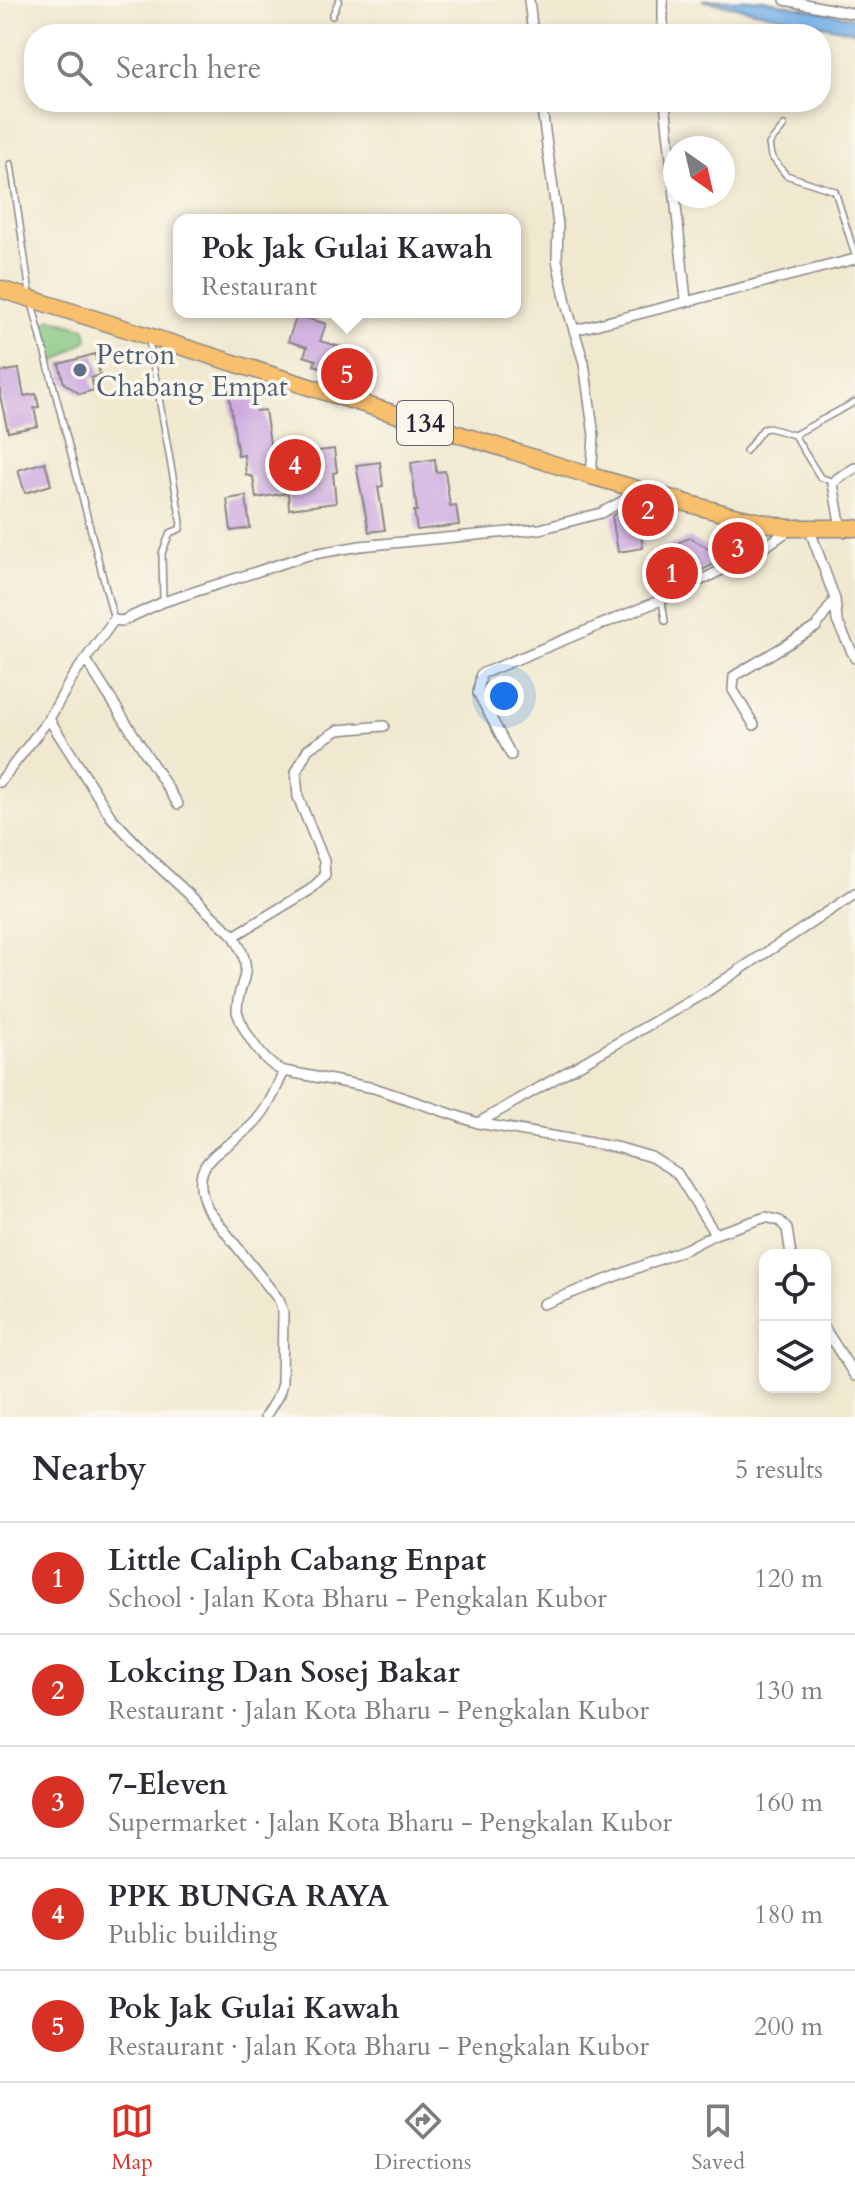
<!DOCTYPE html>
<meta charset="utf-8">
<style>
body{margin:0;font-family:Cardo,serif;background:#f7f7f7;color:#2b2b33}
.controls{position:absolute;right:24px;bottom:24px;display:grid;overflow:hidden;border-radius:16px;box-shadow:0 4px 12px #0003}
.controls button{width:72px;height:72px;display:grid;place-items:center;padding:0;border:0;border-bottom:2px solid #e1e1e2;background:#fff;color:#2b2b33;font:40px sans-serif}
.compass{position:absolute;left:663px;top:136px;width:72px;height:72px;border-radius:50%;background:#fff;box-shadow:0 4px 12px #0003;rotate:146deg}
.you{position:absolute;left:504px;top:696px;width:28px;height:28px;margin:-20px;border:6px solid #fff;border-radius:50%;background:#1a73e8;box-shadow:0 0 0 12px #1a73e833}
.badge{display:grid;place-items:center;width:52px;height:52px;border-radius:50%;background:#d93025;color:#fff;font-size:26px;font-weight:700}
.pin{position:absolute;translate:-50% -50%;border:4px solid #fff;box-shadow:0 2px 8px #0006}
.popup{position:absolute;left:173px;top:214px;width:348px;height:104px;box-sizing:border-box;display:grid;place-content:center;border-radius:16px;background:#fff;filter:drop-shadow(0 2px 6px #0005);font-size:26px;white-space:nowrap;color:#7c7c81}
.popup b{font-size:30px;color:#2b2b33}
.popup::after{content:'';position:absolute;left:50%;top:100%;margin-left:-16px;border:16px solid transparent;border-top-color:#fff}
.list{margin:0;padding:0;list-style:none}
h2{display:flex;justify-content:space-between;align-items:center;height:104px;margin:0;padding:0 32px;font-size:34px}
h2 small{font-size:26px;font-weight:400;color:#7c7c81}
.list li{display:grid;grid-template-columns:52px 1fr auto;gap:24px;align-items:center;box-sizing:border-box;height:112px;padding:0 32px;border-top:2px solid #e1e1e2}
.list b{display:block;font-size:30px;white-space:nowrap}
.list p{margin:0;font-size:26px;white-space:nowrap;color:#7c7c81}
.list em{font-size:26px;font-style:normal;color:#7c7c81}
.icon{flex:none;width:44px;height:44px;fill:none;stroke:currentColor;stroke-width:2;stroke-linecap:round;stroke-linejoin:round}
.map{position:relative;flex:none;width:855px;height:1417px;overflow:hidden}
.search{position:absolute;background:#fff;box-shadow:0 4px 12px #0003;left:24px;right:24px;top:24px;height:88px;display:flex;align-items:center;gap:20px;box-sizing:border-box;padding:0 28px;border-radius:32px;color:#7c7c81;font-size:30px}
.sheet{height:664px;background:#fff}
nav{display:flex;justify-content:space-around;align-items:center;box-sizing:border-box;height:112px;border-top:2px solid #e1e1e2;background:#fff;font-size:22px;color:#7c7c81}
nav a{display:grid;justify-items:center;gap:4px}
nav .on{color:#d93025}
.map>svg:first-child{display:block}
.green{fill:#83c67f;stroke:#52745d;stroke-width:2}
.water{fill:#75b0e6;stroke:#4c6990;stroke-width:2}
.building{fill:#cba7e1}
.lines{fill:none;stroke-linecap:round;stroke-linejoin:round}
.service-casing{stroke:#898686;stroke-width:8}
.minor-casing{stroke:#898686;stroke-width:12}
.primary-casing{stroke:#898686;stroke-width:19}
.service{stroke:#fff;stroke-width:5}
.minor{stroke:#fff;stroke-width:9}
.primary{stroke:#f8bf6c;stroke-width:16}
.service-dot{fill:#5c6f8a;stroke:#fbf7ec;stroke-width:3}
.labels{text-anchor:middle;stroke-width:7;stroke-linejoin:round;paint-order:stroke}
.shield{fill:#fbf7ec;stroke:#636270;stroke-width:2}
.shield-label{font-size:26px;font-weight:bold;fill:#22223b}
.service-label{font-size:28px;fill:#4e5e75;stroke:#fbf7ec;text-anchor:start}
</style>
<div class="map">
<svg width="855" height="1417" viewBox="0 0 855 1417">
<rect width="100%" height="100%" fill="#fbf7ec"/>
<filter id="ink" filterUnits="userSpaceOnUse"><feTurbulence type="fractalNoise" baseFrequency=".0125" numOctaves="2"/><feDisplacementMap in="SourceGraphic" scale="16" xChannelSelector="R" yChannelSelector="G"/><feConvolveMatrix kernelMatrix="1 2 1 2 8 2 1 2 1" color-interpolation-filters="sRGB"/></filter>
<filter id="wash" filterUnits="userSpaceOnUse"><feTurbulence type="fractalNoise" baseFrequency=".006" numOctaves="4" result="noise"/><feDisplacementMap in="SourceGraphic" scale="32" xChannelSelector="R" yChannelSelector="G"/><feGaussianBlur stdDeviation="1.8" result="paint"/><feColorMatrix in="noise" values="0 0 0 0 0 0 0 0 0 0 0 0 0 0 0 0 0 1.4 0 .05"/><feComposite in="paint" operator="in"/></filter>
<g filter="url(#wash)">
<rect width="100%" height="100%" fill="#f0e9d0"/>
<!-- green -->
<path class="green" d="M51,319L85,328L88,339L52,364L42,325Z"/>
<!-- water -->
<path class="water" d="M702,0H763L855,18V32Z"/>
<g id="blocks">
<!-- building -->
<path class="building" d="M297,315L326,324L320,341L368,355L360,378L314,365L316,360L304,356L307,347L288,341Z
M95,354L100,375L91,378L94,390L80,394L64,383L59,364Z
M19,369L24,396L36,394L39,407L34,408L38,426L8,432L0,396V372Z
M253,390L256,411L265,410L272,457L334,449L337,472L333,473L336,503L289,509L288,493L256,498L253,477L246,475L244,455L238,456L229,394Z
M435,459L436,472L445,471L450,506L456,505L459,525L417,530L414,511H417L411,463Z
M45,462L51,485L25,493L18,470Z
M380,462L383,486L378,487L385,530L369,532L356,465Z
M246,496L250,528L231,531L227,499Z
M646,507L653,508L650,526L640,528L643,548L618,552L612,516L619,512Z
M744,537L749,548L668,586L655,551L690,538L711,550Z"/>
</g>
</g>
<g filter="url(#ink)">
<use href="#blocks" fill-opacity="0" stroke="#898686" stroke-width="2"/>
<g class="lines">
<!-- service casing -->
<g class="service-casing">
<path id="service" d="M332,16L339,0
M784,126L769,144L771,156L786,175L835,191L855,255
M11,164L30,293
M32,303L114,620
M149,341L181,522L180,529L170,533L162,553L163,602
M746,451L763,429L769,428L794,435
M834,482L820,477L794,435L855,402
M662,601L665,621"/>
</g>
<!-- minor casing -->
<g class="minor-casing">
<path id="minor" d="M529,0L533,34
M663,0V34
M785,0L855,14
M541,102L558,225L557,260L567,307L584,363L594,436L591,476
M665,102L686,300
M575,330L855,259
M841,528L833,484L838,478L855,468
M835,599L837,621L855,658
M86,660L178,804
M49,719L111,817L155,863L234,936C258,977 237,977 237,1012C244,1032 264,1065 284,1071L374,1088L478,1123L620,1148L651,1157L677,1173L715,1234L766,1217L780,1221L787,1229L791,1255
M754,725L733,690L734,676L816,627L835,599L809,528
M511,755L478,693L481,674L661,600L756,553L792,528
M0,782L49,719L72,678L114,620L122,621L163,602L308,555L360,546L540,529L601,513L643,490
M234,936L310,890L325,876L324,861L298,797L296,772L308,749L338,730L384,726
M478,1123L706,992L855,894
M543,1304L686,1249L715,1234
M825,1329L855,1376
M265,1417L279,1394L282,1383L283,1312L279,1300L208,1210C183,1157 227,1153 256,1121C269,1106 276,1089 284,1071"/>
</g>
<!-- primary casing -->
<g class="primary-casing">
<path id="primary" d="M0,289L591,476L729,515L788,528H855"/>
</g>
<!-- service -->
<use href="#service" class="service"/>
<!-- minor -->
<use href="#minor" class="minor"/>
<!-- primary -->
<use href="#primary" class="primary"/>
</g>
</g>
<!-- markers -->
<circle class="service-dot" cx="80" cy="370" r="8"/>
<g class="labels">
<!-- shield labels -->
<rect class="shield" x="397" y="401" width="56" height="44" rx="6"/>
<g class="shield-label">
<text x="425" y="432">134</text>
</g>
<!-- service labels -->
<g class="service-label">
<text x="96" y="364">Petron<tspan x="96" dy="32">Chabang Empat</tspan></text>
</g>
</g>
</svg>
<div class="controls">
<button><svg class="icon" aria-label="locate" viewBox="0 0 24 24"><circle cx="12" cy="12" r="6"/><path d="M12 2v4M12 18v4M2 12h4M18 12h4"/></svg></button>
<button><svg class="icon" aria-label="layers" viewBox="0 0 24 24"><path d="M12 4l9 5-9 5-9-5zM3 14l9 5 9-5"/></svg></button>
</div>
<svg class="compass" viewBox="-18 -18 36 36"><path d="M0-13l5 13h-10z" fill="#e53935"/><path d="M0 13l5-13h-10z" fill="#7c7c81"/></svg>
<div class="you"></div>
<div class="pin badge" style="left:672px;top:573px">1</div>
<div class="pin badge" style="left:648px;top:510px">2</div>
<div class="pin badge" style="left:738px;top:548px">3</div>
<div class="pin badge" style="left:295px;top:465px">4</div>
<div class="pin badge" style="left:347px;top:374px">5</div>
<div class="popup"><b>Pok Jak Gulai Kawah</b>Restaurant</div>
<div class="search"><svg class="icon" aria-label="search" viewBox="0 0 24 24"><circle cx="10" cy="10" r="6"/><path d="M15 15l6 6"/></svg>Search here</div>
</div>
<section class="sheet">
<h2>Nearby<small>5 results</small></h2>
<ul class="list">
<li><span class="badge">1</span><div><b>Little Caliph Cabang Enpat</b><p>School · Jalan Kota Bharu - Pengkalan Kubor</p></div><em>120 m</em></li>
<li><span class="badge">2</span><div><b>Lokcing Dan Sosej Bakar</b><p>Restaurant · Jalan Kota Bharu - Pengkalan Kubor</p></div><em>130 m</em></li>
<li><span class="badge">3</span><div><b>7-Eleven</b><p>Supermarket · Jalan Kota Bharu - Pengkalan Kubor</p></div><em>160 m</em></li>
<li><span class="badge">4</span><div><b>PPK BUNGA RAYA</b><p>Public building</p></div><em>180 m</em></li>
<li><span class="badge">5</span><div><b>Pok Jak Gulai Kawah</b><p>Restaurant · Jalan Kota Bharu - Pengkalan Kubor</p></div><em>200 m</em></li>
</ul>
</section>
<nav>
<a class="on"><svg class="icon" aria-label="map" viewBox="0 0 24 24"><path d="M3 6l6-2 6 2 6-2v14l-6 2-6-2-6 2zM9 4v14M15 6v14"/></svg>Map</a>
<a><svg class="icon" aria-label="directions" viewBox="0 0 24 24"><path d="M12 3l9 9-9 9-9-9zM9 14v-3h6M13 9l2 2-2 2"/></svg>Directions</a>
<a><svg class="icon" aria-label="saved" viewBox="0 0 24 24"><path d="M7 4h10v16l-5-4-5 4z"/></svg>Saved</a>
</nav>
